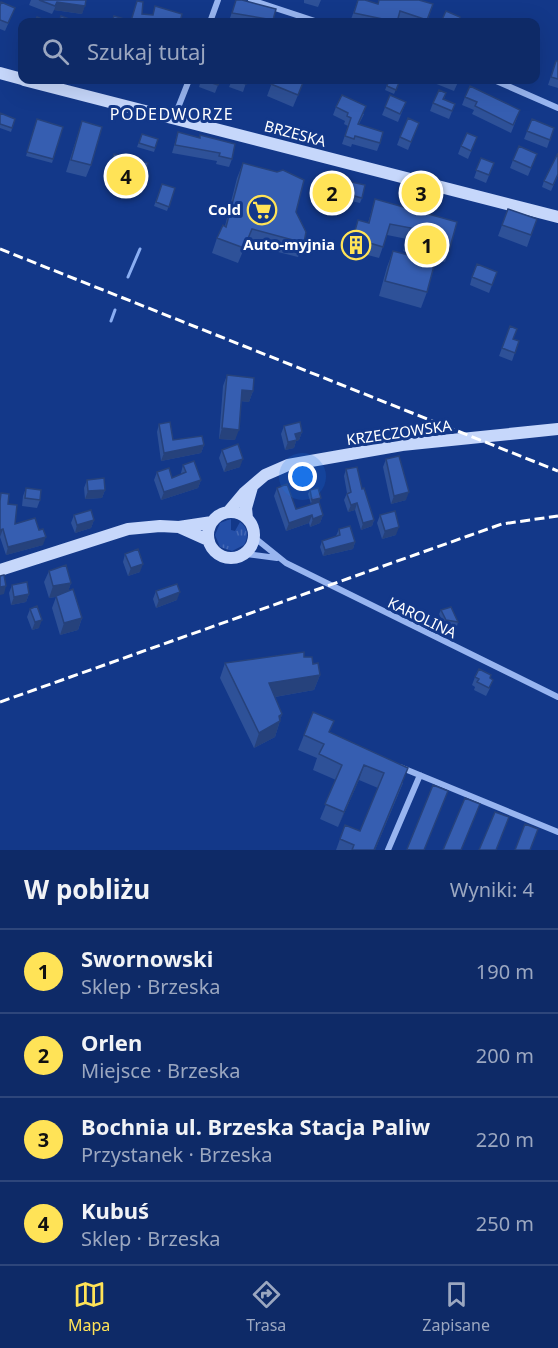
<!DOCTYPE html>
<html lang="pl">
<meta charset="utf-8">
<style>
body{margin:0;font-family:"Noto Sans",sans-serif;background:#17326d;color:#f1f3f6}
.you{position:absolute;left:303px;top:477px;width:21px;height:21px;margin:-15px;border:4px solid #fff;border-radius:50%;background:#1a73e8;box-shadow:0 0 0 9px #1a73e833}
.badge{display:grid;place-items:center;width:39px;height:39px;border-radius:50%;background:#ffe357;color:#111;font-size:20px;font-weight:700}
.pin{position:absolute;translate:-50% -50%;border:3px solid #fff;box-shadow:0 2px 6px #0006}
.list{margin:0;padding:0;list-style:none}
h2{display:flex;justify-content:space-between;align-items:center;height:78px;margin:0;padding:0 24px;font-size:26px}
h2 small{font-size:20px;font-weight:400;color:#9ba7c0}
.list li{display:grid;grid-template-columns:39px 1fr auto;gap:18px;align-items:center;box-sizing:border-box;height:84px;padding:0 24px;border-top:2px solid #2e467b}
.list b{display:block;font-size:22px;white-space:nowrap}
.list p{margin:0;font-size:20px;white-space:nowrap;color:#9ba7c0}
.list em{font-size:20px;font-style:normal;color:#9ba7c0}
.icon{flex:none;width:33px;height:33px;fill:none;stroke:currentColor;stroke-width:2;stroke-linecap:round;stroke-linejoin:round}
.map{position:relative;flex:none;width:558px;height:850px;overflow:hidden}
.search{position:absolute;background:#0e2a67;box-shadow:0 6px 24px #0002;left:18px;right:18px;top:18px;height:66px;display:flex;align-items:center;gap:15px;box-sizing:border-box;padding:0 21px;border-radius:12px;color:#9ba7c0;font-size:22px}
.sheet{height:414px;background:#0e2a67}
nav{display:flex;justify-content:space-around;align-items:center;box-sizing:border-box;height:84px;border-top:2px solid #2e467b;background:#0e2a67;font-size:16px;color:#9ba7c0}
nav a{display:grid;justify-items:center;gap:3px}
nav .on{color:#ffe357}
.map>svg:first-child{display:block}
.grass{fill:url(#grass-tufts)}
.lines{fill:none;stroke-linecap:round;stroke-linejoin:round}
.stream{stroke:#8aaef3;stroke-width:3}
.minor{stroke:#98b5f0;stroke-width:6}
.secondary{stroke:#c6d7fb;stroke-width:12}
.rail{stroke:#fff;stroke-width:3;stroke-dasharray:10 4.5;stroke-linecap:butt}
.wall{fill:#2e5198}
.shaded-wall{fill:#26427c}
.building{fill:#365eb1;stroke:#26427c;stroke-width:1.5}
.labels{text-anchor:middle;stroke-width:6;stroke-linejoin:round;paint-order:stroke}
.street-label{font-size:15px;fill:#fff;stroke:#133889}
.poi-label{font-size:15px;font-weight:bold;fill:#fff;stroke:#133889;text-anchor:end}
.neighbourhood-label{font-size:16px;letter-spacing:1.5px;fill:#fff;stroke:#133889}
</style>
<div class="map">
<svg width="558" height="850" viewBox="0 0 558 850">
<defs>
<pattern id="grass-tufts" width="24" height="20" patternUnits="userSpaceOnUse" patternTransform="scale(1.5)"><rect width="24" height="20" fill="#244fa8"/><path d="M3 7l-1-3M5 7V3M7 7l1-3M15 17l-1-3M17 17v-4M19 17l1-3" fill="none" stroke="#4569b5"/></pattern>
</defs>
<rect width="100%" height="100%" fill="#133889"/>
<!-- grass -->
<path class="grass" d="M231,519V530L235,531L240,522C248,528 249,536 244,545L232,551L220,547L215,535L220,523Z"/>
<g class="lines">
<!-- stream -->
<path class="stream" d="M128,277L140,249
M111,321L115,310"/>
<!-- minor -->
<path class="minor" d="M251,0L318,22
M210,22L218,0
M494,80L558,108
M174,118L189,80
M255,538L286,563L558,697
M246,554L277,558
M400,767L558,832
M388,850L420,775"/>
<!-- secondary -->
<path class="secondary" d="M0,73L22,79
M24,80L558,217
M208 535a23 23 0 1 1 46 0a23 23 0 1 1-46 0Z
M228,512L244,493L265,475L288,465L402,445L558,429
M247,518L246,508L252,487
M179,527L208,540
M0,570L128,529L160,526L179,527L212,522"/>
<!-- rail -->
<path class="rail" d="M0,249L558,471
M0,702L468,536L502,524L558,516"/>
</g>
<!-- wall -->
<path class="wall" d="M31,0H86L82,14L54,10L52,14L29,5Z
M236,0L276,9L272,22H238L229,21Z
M304,0H321L318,7L304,3Z
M358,0L378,4L379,0H419L433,4L427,22H350Z
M0,6L15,8L5,31L0,29Z
M556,61H558V88L548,85Z
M201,80H220L215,93L199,87Z
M232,80H247L243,92L229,87Z
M273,80L301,88L293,107L267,96Z
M389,80H400L394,94L385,90Z
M429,81V80H459L454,91Z
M446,93L444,99L455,104L449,119L430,111L433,103Z
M390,95L406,102L398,122L382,115Z
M465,97L517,118L511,133L472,114L474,110L462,105Z
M336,107L364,114L359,124L380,143L377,151L352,144L351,147L342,144L348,126L344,124L345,121L333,115Z
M0,113L15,119L11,132L0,128Z
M37,119L63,127L52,163L26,156Z
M532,119L554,128L547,148L524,139Z
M82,121L91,165L86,177L66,172Z
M419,123L408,150L397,145L400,137Z
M178,132L232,159L229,167L216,164L217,161L172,153Z
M142,134L158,139L154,152L137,147Z
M477,137L468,159L458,154L461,146Z
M537,154L528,176L510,168L513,160Z
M113,158L141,190L139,194L105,185Z
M481,158L494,163L486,183L474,178Z
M243,163L296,212L304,243L298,257L246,244L238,263L212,253L217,238L225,226L237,178Z
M331,171L362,198L360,203L338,198L334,209L322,206Z
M558,175L551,191L542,187L544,181Z
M162,184L175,188L167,211L154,206Z
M375,199L449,251L445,262L403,251L407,239L387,235L379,258L349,250L358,220L368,223Z
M508,209L537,219L527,247L498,236Z
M393,251L427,292L421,308L379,296L387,267Z
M497,272L489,293L470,285L472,277Z
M510,326L513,339L519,341L512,361L499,356Z
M227,375L253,391L249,402L241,401L235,440L219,439L223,386Z
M159,424L173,440L204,445L201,453L161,461L157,432Z
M284,426L302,432L299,440L296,441L294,448L285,450L281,434Z
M222,450L240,467L224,472L219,458Z
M386,459L406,500L391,504L383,467Z
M183,465L201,480L198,488L161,500L154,480L157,472L172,478L181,474V473Z
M346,469L362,489L374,520L372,526L361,530L355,510L348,512L344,500L347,493L344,476Z
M87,480L105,490L102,498L85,499L84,488Z
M26,488L40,500L37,508L22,506L23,496Z
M277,488L296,509L323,515L320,523L310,527L309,523L286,531L274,496Z
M318,488L311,504L308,494L310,490Z
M1,493L8,504L15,524L43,545L6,555L0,537V496Z
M74,515L94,520L91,528L75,533L71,523Z
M380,515L396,535L382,539L377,523Z
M339,529L355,542L353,549L323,556L320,547L322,541L336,536Z
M125,554L140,572L128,576L123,562Z
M49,571L71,583L68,591L82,618L78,630L60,635L52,608L56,597L49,598L44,582Z
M12,585L29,594L26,602L11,605L9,593Z
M156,591L177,600L156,608L153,599Z
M30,609L39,628L32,630L27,617Z
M441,610L458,622L457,626L444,624L439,614Z
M304,657L313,664L320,675L314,690L275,697L282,714L275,737L254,748L220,678L225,663Z
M475,677L490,678V688L486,696L474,690L475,687L472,685Z
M329,733L403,783L375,850H336L345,825L360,831L378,788L359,780L338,827L320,819L336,780L313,770L317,758L298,750L304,735Z"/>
<!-- shaded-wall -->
<path class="shaded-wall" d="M57,2L85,6L82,14L54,10Z
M242,390L253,391L249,402L238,401Z
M222,428L239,430L235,440L219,439Z
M302,432L299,440L296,441L294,448L285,450L288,442L295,434Z
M204,445L201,453L161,461L164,453Z
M243,459L240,467L224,472L227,464Z
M201,480L198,488L161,500L164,492Z
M105,490L102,498L85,499L88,491Z
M409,492L406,500L391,504L394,496Z
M321,498L319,502L311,504L312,500Z
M357,503L355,510L348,512L351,505Z
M312,515L309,523L286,531L289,523Z
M323,515L320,523L310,527L313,519Z
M94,520L91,528L75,533L77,525Z
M374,520L372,526L361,530L363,523Z
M399,527L396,535L382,539L385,531Z
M3,529L0,537V530Z
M46,537L43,545L6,555L8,547Z
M355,542L353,549L323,556L325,550Z
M143,564L140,572L128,576L131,568Z
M71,583L67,595L49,598L53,586Z
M6,586L4,594L0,595V587Z
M180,592L177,600L156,608L159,600Z
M29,594L26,602L11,605L14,597Z
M82,618L78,630L60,635L64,623Z
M42,620L39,628L32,630L35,622Z
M320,675L314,690L263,699L269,683Z
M282,714L275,737L254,748L259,733L279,716Z
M364,765L359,780L338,827L344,812Z
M408,768L375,850H374Z"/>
<!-- building -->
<path class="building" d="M39,0H86L85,6L57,2L55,6Z
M236,0H242L276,9L273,20L232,13Z
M358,0H365L378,4L379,0H419L433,4L427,20L400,11L397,22L354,13Z
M137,1L143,2L142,14L153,15L155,6L182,14L180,22H112L114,16L131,21Z
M1,2L15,8L8,23L0,20V6Z
M446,11L460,17V20L468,22H441Z
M61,16L77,22H59Z
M37,17L50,22H34Z
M556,61H558V79L551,77Z
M203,80H220L218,85Z
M233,80H247L246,84Z
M273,80H304L298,95L271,84Z
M389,80H400L396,90L387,86Z
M449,80H458L457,83Z
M470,86L520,110L513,125L475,106L477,102L465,97Z
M439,90L446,93L443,99L455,104L452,111L433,103Z
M342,95L366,106L358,124L383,132L380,143L355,136L354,139L345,136L351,118L347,116L348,113L336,107Z
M390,95L406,102L400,114L385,107Z
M0,113L15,119L12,128L0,124Z
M408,118L419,123L411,142L400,137Z
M37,119L63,127L53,159L27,152Z
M532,119L554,128L550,140L527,131Z
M82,121L102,127L91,165L71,160Z
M178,132L200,138V135L235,144L232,159L219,156L220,153L175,145Z
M467,133L477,137L471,151L461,146Z
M142,134L158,139L155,148L139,143Z
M519,146L537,154L531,168L513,160Z
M558,153V174L553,185L544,181Z
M114,154L148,163L141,190L107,181Z
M481,158L494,163L489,175L476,170Z
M243,163L277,172L283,170L304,180L296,212L306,232L304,243L252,229L244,248L217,238L223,225L226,227Z
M331,171L343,174L342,180L365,185L362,198L339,192L336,203L324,201Z
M162,184L175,188L169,207L156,202Z
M375,199L457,222L449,251L407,240L411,228L390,224L383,247L353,238L358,220L369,223Z
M508,209L537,219L531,235L502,225Z
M393,251L435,262L427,292L385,281Z
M477,264L497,272L492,285L472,277Z
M510,326L517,329L513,339L519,341L515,353L502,348Z
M227,375L254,378L253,391L242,390L239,430L222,428Z
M170,422L173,440L202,436L204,445L164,453L159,424Z
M300,422L302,432L295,434L297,440L288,442L284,426Z
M238,444L243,459L227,464L222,450Z
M399,456L409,492L394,496L386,459Z
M194,461L201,480L164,492L157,472L169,468L172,478L186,472L183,465Z
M357,467L362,489L364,488L374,520L363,523L357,503L351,505L347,494L351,492L346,469Z
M104,478L105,490L88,491L87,480Z
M287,484L296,509L319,502L323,515L313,519L312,515L289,523L277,488Z
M26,488L41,490L40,500L25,498Z
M318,488L321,498L312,500L310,490Z
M1,493L9,494L8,504L17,505L15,524L35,518L39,530L43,529L46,537L8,547L3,529L0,530V501Z
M91,510L94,520L77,525L74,515Z
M395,511L399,527L385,531L380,515Z
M350,526L355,542L325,550L322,541L340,535L339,529Z
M138,549L143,564L131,568L125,554Z
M66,565L71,583L53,586L49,571Z
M4,575L6,586L0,587V576Z
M27,582L29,594L14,597L12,585Z
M177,584L180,592L159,600L156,591Z
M73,589L82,618L64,623L56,596Z
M37,606L42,620L35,622L30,609Z
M451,607L458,622L446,620L441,610Z
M304,652V657H312L313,664L318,663L320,675L269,683L282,714L279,716L280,721L259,733L225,663Z
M479,669L491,675L490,678L493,680L489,688L477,682L479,679L475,677Z
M313,712L334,721L329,732L408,768L374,850H352L354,845L340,839L345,825L360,831L384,773L364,765L344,812L325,804L342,765L319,754L324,744L304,735Z
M433,785L448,791L424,850H410L407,849Z
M465,798L480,804L461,850H443Z
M495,812L509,817L496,850H479Z
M525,824L538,829L530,850H515Z"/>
<!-- icons -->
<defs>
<g id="supermarket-ring" transform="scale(1.5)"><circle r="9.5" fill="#133889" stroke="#ffe357" stroke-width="1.5"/><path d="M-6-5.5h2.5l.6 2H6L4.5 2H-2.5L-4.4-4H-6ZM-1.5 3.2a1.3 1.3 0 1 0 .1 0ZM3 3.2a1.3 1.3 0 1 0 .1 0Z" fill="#ffe357"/></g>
<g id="building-ring" transform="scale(1.5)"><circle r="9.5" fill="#133889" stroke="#ffe357" stroke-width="1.5"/><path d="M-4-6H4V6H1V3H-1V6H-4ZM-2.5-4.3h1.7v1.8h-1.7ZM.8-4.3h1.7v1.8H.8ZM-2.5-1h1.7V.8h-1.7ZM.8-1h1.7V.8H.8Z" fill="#ffe357"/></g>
</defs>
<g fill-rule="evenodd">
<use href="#supermarket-ring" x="262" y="210"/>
<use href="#building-ring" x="356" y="245"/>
</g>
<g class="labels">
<!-- street labels -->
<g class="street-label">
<text transform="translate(295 134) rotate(15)" y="5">BRZESKA</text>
<text transform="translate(399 433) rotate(-8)" y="5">KRZECZOWSKA</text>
<text transform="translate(422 618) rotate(26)" y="5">KAROLINA</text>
</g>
<!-- poi labels -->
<g class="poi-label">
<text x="241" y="215">Cold</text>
<text x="335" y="250">Auto-myjnia</text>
</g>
<!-- neighbourhood labels -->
<g class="neighbourhood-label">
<text x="172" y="120">PODEDWORZE</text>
</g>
</g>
</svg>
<div class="you"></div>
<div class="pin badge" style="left:427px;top:245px">1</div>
<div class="pin badge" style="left:332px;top:193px">2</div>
<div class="pin badge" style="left:421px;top:193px">3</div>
<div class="pin badge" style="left:126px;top:176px">4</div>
<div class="search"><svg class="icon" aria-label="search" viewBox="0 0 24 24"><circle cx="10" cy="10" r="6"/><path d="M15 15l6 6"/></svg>Szukaj tutaj</div>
</div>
<section class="sheet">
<h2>W pobliżu<small>Wyniki: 4</small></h2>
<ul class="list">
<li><span class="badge">1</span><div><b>Swornowski</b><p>Sklep · Brzeska</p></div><em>190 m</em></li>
<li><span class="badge">2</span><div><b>Orlen</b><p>Miejsce · Brzeska</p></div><em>200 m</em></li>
<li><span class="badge">3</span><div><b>Bochnia ul. Brzeska Stacja Paliw</b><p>Przystanek · Brzeska</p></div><em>220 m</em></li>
<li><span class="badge">4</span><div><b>Kubuś</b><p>Sklep · Brzeska</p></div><em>250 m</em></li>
</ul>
</section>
<nav>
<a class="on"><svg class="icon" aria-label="map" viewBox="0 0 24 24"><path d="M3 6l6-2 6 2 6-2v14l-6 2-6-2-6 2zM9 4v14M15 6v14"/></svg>Mapa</a>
<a><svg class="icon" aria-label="directions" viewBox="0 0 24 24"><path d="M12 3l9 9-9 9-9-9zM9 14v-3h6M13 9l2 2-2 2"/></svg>Trasa</a>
<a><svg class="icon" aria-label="saved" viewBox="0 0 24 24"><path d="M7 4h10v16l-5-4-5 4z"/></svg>Zapisane</a>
</nav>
